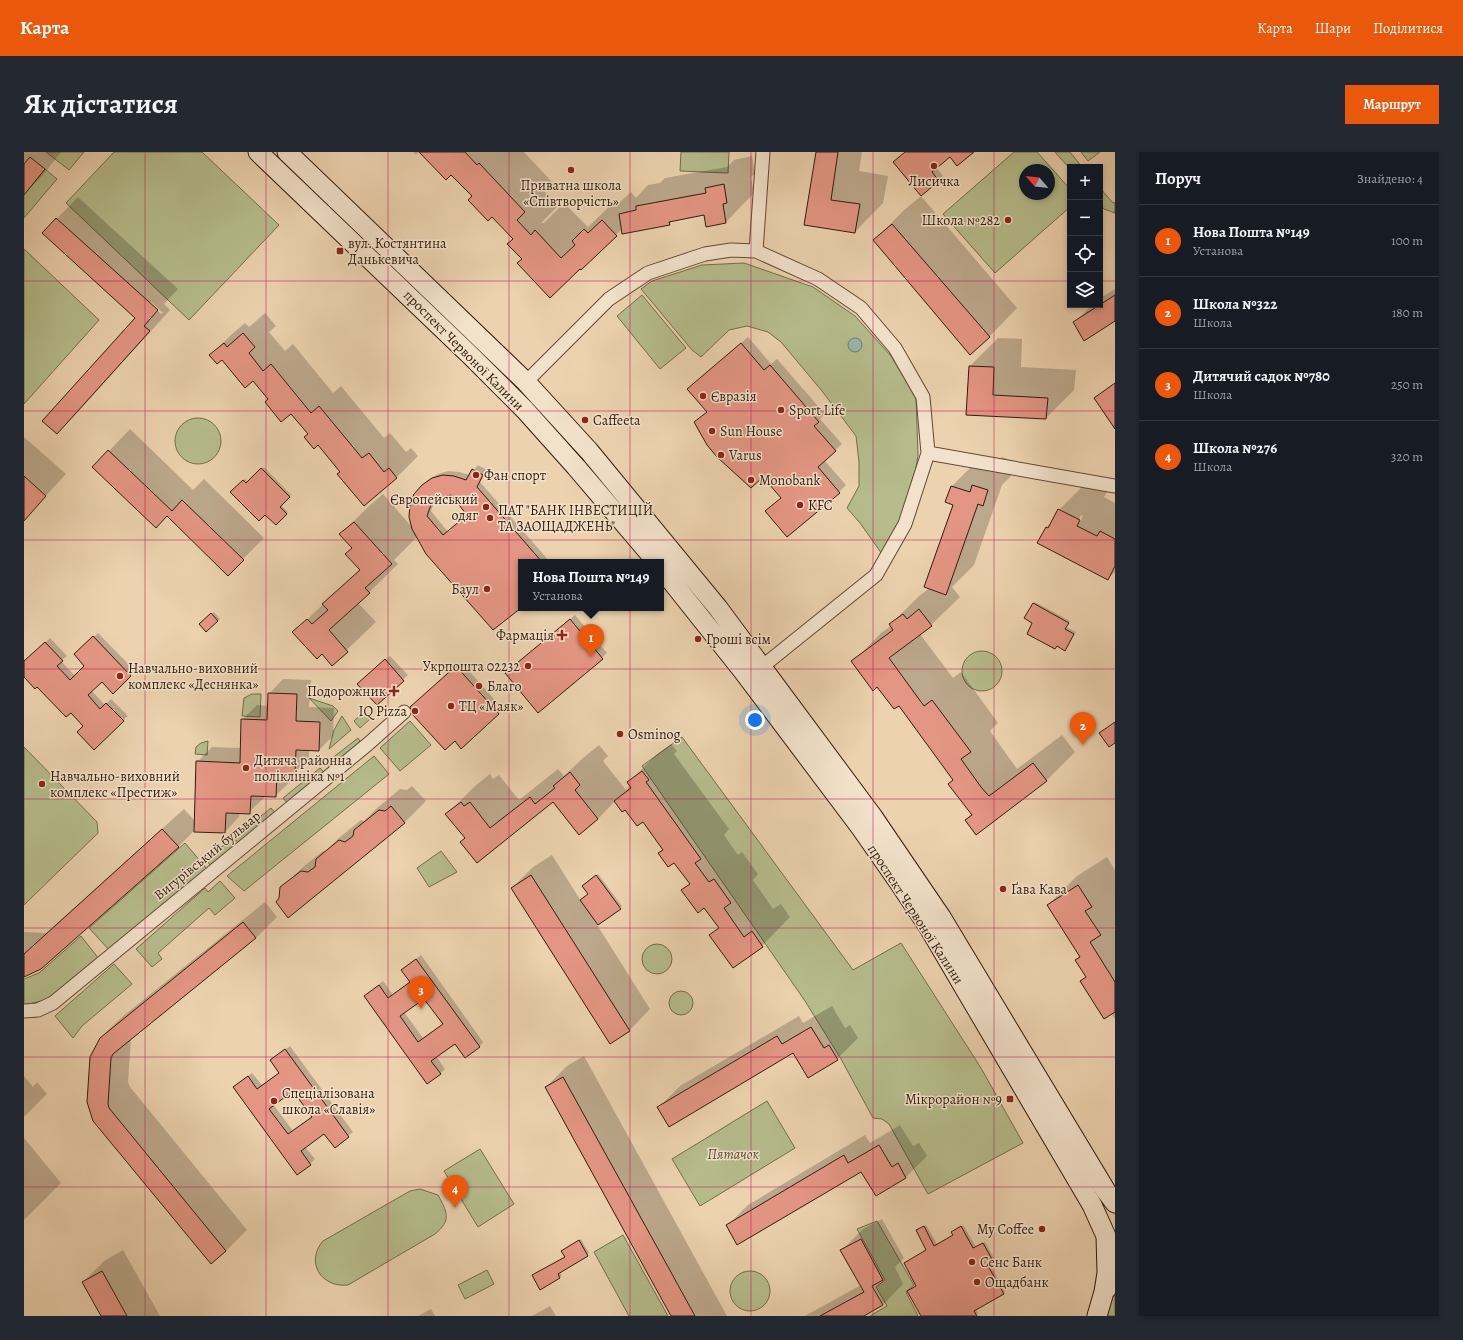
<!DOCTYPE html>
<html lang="uk">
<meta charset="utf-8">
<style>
body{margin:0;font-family:Alegreya,serif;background:#242831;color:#f1f3f6}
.controls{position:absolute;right:12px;top:12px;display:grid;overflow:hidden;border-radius:0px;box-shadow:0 2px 6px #0003}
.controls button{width:36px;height:36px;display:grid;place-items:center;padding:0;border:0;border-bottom:1px solid #363941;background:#171b24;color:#f1f3f6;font:20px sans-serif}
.compass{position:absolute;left:995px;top:12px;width:36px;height:36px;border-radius:50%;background:#171b24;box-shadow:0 2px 6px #0003;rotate:298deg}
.you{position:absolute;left:731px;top:568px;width:14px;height:14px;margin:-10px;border:3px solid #fff;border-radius:50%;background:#1a73e8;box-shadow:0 0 0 6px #1a73e833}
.badge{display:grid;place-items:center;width:26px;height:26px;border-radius:50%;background:#ea580c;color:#fff;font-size:13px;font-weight:700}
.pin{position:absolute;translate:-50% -33px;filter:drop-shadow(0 1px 2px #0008)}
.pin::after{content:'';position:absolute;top:21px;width:14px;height:12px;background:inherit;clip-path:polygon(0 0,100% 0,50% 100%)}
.popup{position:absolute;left:494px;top:407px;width:146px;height:52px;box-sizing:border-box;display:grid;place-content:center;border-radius:0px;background:#171b24;filter:drop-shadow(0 1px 3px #0005);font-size:13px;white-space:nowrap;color:#9ea1a6}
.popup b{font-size:15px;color:#f1f3f6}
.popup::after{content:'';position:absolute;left:50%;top:100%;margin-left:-8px;border:8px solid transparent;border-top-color:#171b24}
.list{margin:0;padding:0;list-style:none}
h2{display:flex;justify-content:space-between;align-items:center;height:52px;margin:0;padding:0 16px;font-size:17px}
h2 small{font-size:13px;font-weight:400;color:#9ea1a6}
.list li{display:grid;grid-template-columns:26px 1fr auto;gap:12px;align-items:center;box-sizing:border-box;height:72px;padding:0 16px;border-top:1px solid #363941}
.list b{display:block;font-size:15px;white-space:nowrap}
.list p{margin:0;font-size:13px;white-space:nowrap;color:#9ea1a6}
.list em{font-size:13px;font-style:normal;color:#9ea1a6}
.icon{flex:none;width:22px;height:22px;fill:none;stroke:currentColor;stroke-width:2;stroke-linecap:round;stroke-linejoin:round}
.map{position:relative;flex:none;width:1091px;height:1164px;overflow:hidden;border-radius:0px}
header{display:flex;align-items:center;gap:24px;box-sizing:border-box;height:56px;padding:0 20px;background:#ea580c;color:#fff}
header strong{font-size:19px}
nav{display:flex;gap:22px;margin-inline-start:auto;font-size:14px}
.intro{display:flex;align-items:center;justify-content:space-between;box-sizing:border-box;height:96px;padding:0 24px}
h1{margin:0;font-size:28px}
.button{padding:10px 18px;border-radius:0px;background:#ea580c;color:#fff;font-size:14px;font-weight:700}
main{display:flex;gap:24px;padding:0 24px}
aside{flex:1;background:#171b24;border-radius:0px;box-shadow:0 2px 6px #0003}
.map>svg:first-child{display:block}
.green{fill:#b6bc8c;stroke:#746c4c;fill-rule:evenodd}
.water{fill:#99b7ae;stroke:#6f796d}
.shadow{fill:#0003;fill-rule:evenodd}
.building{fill:#e49684;stroke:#311b0b;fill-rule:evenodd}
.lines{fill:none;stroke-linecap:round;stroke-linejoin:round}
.street-casing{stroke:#604934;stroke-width:15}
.secondary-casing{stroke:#311b0b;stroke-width:21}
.street{stroke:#f3e2cb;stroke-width:13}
.secondary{stroke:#f3e2cb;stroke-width:19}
.grid{fill:none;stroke:#c2185b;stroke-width:1;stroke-opacity:0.55}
.poi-dot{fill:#8f2418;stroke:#f3e2cb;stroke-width:1.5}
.labels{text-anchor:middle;stroke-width:3;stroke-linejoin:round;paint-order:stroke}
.poi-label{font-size:14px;fill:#311b0b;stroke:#f3e2cb;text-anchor:start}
.street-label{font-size:14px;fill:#311b0b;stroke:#f3e2cb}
.park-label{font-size:14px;font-style:italic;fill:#594b32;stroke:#f3e2cb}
</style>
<header>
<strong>Карта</strong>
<nav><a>Карта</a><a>Шари</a><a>Поділитися</a></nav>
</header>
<div class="intro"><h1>Як дістатися</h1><a class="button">Маршрут</a></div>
<main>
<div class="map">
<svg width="1091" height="1164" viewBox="0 0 1091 1164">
<rect width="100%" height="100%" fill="#ecd2af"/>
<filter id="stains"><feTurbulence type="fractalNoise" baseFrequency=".005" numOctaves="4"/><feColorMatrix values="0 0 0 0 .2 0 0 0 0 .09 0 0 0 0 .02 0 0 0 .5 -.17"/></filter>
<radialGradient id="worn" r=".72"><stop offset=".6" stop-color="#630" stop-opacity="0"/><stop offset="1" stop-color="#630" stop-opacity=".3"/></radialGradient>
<!-- green -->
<path class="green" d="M22,0H60L45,18Z
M90,0H178L255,73L165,168L42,51Z
M657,0H705L704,21L656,19Z
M990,0H1013L1046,37V55L971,121L919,62ZM1001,18H1025V42H1001Z
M1031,0H1046L1058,15H1046V17Z
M1057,0H1076L1064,9Z
M21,17L33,27L0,66V43Z
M1076,36L1088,50L1091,51V61L1080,57L1076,52Z
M0,97L75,168L0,252Z
M720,111L789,135L831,164L867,204L892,246L894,303L892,316L876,369L858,402L836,371L823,356L835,334V310L832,284L798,239L757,190L744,180L723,174L705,178L677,205L668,198L617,137L628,129L678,113Z
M618,143L662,196L636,217L593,164Z
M151 289a23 23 0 1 1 46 0a23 23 0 1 1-46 0Z
M938 519a20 20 0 1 1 40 0a20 20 0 1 1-40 0Z
M228,542H237L236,565L218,564L220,546Z
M285,546L309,554L314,559L307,569Z
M341,559L347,566L336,576L330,569Z
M318,564L327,578L305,597L310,578Z
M386,569L407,593L376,619L356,596Z
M658,585L829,818L877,791L957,916L999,991L904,1042L865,972L858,967L849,966L817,907L781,849L618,614Z
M334,586L337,591L306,616L302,611Z
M184,589L183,603L171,602L172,595L177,591Z
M0,595L73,670L74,681L0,753Z
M350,604L365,622L220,739L203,724Z
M296,616L301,621L263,651L259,646Z
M247,656L251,661L214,691L210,686Z
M206,688L211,694L186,713L182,707Z
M161,691L183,717L86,799L65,776Z
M417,699L433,720L405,735L393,716Z
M196,729L211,746L191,763L185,756L134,801L138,807L128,815L112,797L181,736L184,740Z
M57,784L75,807L33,842L22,848L0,853V827L15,821Z
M618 807a15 15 0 1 1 30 0a15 15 0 1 1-30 0Z
M90,812L108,832L58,874L49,886L31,864Z
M645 851a12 12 0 1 1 24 0a12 12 0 1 1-24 0Z
M743,949L771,996L676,1054L648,1007Z
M456,997L490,1052L454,1075L420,1019Z
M396,1037L414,1043C423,1060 428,1068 411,1082L324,1133C297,1136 281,1110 299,1089L386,1039Z
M853,1069L890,1133L882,1140L894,1164H846L863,1154L852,1135L861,1128L833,1077Z
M599,1083L644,1164H605L570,1100Z
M463,1118L470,1132L441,1147L434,1133Z
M706 1139a20 20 0 1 1 40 0a20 20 0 1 1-40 0Z
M1091,1140V1164H1082L1089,1143Z"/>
<!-- water -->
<path class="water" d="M824 193a7 7 0 1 1 14 0a7 7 0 1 1-14 0Z"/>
<!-- shadow -->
<path class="shadow" d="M0,0H37L18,24L0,42Z
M389,0H395L392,3Z
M396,0H500L529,31L520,39L534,54L517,71H520L540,51L564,75L590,50L593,53L607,40L612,46L624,33L636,31L641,26L703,15L710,8L728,4L731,22L727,25L730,41L702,70L680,62L650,68L645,72L598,77L557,117L499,107L490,87L427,21Z
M793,0H838L835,19L864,24L859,51L831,80L781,72Z
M881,0H948L926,3L912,15L919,24L897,42Z
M897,44L993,156L965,185L851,88L879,59Z
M54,45L154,137L140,152L146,158L54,260L33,281L113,166L19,81ZM127,150L139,161L137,162L125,151Z
M1091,137V168L1050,171L1068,153H1076V146Z
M241,161L252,174L245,180L261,199L269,192L309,241L317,234L360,286L366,281L382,300L387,296L394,304L373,325L340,353L317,320L267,260L245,247L230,228L198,206L187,203L208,182L221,171L225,175Z
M724,185L747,212L753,207L801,262L796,267L818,292L800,308L822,333L815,340L758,345L739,324L678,264L684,259L671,231Z
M974,186L998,187L997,215L1052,218L1050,238L1022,266L943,263L946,214Z
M106,277L169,338L180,327L240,386L204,422L143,363L70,315Z
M0,285L42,322L4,363L0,360Z
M978,305L992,310L987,324L978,333L950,413L928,435L936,445L907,473L896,482L929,526L937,520L974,571L966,579L993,617L1038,583L1051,600L1022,629L942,668L948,662L930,627L876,552L854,534L829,510L857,481L867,474L866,473L895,444L906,436L931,352L928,334L956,306L971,311Z
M454,313L463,318L456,330L526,410H497V454L403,401L393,385L370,408L374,412L334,451L352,470L308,512L298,501L270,480L336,417L329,396L317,382L345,354L359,342L388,375L399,333L404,328L414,322L424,319L435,320L446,323ZM427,342L444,362L424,380L407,359L411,348L415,345Z
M240,315L267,343L257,353L264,360L252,372L241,361L208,340L221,327L224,330Z
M1064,329L1083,340L1080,345L1091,351V420L1083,427L1015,391L1023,375L1029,369L1035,358ZM1057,363L1059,364L1056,370H1054Z
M1011,450L1046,469L1042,475L1052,480L1041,497L1034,494L1031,496L1010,470L1009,452Z
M190,460L196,467L182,479L176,473Z
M551,463L583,501L515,560L487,517Z
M74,481L111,519L89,540L78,529L67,538L81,553L87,547L104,564L70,596L60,574L47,559L0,524V511L26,486L43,504L37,509L51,524L62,513L51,502Z
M366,504L384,523L353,552L339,528Z
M437,510L479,557L474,562L431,588L392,551Z
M259,527L287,528L285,555L310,556L309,584L295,598L285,597V606L270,621L266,620V630L251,644H240V646L225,660H216L215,665L201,680L170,679L154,695L0,823V780L22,781L160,657L171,669L173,610L188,595L217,596L218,568L233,553L245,554V542Z
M647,592L653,599L650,602L705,677L700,683L714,703L718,700L734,722L729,728L749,757L757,752L766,765L738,794L686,783L695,775L681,755L658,738L666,731L651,709L635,701L639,697L619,669L591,649L574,667L555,681L529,649L453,710L442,686L423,662L451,634L466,622L469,627L475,623L495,648L534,617L540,624L559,606L575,593L584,604L579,609L602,638L606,633L605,630L633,602Z
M388,634L402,649L381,670L264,764L257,736L279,715L299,699H302L315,686L337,668L340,669L352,657L376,637L383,638Z
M528,703L557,749L565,742L561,732L574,722L598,754L570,768L626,857L606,878L587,890L488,736L509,715Z
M1083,705L1091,718V867L1087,861L1057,829L1062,824L1052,808L1056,804L1024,753L1053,724Z
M241,750L253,765L232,786L107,886L104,930L106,935L223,1078L202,1099L187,1111L70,968L76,886L98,865Z
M397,803L459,890L455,895L431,890L412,904L421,917L416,922L341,844L359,829L369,843L387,830L378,818ZM400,845L419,872L399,886L380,860Z
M808,854L821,876L826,873L834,886L813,907L770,900L635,955L656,934L775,864L779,871Z
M266,894L329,980L311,994L301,980L281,995L291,1007L286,1012L210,935L228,921L238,933L256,920L252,904ZM269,937L289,964L269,979L249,952Z
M560,904L703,1164H648L522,935L543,914Z
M0,924L9,935L13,930L23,942L0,965Z
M876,973L889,994L895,991L903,1004L882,1025L852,1043L838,1018L703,1074L724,1053L841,983L846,991Z
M0,986L37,1031L0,1068Z
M858,1067L880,1106L871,1115L879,1132L859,1153L838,1164H781L837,1133L818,1098L839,1077Z
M902,1073L913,1092L930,1083V1078L939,1073L952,1095L961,1090L971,1108L966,1112L981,1140L951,1157L954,1161L951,1164H898L893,1134L881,1111L903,1098L895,1077Z
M557,1087L565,1101L535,1119L538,1124L536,1125L511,1122L542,1104L538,1099Z
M99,1098L136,1164H78L59,1130L80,1109Z
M526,1154L532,1164H508Z
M407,1157L411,1164H394Z"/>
<!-- building -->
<path class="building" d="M395,0H441L453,13L455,11L501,60L493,68L507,83L511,78L537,106L551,93L548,89L560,77L564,81L578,68L593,84L557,118L556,117L526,146L493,111L498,107L483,92L489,87L468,65L464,69L444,48L448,44L427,23L422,28Z
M792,0H814L807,48L836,52L831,81L780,73Z
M881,0H950L933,14L926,5L908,20L915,29L897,44L869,10Z
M6,5L21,17L0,43V12Z
M700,32L703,51L699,52L702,71L682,75L680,63L645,70L646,73L598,82L595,62L612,58V54L682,41L681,36Z
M32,66L134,158L120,174L126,179L33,282L18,269L111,166L18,81Z
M868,72L966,185L946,203L849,88Z
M1091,143V169L1060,189L1049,170Z
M219,181L231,195L225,201L239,219L247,212L287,261L295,254L338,306L345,301L360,320L365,316L373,326L340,354L313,322L316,320L294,293L290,297L280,285L284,282L267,262L257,270L241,250L244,247L229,229L221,236L198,208L193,212L185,203L200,191L203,195Z
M717,191L740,218L746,213L795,270L790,274L812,299L794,315L816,341L763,385L741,359L757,346L739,325L727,336L693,305L683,293L670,270L683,260L663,237Z
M945,214L970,215L969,243L1024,246L1022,267L942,263Z
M1091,231V277L1070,246Z
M84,298L148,359L158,348L220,408L204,424L143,364L132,376L68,315Z
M237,316L266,345L256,355L263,362L252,373L241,363L235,369L206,340L219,328L222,331Z
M448,317L459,323L453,335L518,410H497V456L469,478L402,402L388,377L385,365L386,353L390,342L398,333L408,326L419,323L430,324L442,328ZM427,343L443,363L419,383L403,364L407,353L411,349L416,346Z
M0,324L22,344L0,369Z
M948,333L964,338L959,354L954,352L922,443L900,435L929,353L921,350L927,334L946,340Z
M1034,357L1056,368L1053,374L1073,384L1076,379L1091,387V414L1084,428L1013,391L1022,375L1024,376Z
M330,370L368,412L341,436L346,441L305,478L324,500L308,514L298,502L293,507L268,480L283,467L288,472L304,458L298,452L336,418L321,402L328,396L315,382Z
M1009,451L1045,471L1041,477L1050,482L1041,499L1033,494L1031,497L1003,482L1008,471L1000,466Z
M895,457L908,474L865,506L900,554L908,548L947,600L937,607L957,635L965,644L1009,611L1023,629L952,683L941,668L948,663L924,632L929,628L875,554L870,557L853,535L849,539L827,509L869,478L865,472L879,462L883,467Z
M187,461L194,469L182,480L175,472Z
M546,467L579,507L514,561L481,521Z
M69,484L107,524L89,542L78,530L64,543L76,557L82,551L100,569L70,598L53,580L59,574L47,561L42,565L13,535L11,537L0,525V509L21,490L39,509L33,514L46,528L60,514L50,502Z
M361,507L380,529L353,553L333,532Z
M432,514L475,562L437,597L431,589L421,598L388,562L386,555Z
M244,541L273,542L272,569L296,570L295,599L272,598L271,622L253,621L252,645L227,644L226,662L202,661L201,681L170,680L172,609L216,611L217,567L243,568Z
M1091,570V591L1085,595L1075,581Z
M618,619L625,628L622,630L677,707L671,711L685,730L690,727L707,751L700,756L720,785L728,779L739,795L709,816L685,783L695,776L680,756L674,761L657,738L666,732L650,711L644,715L634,701L639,698L619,670L613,674L601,658L598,660L590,649L607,636L603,630Z
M546,620L556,633L551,638L574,667L555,683L529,650L453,711L436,690L441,686L421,662L437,650L440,654L446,650L466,676L506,645L511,652L531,636L529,634Z
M367,654L381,671L264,766L252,750L255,746L256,735L277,719L284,720L291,715L292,707L315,688L321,690L329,684L330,678L355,658L361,659Z
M138,677L155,695L17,817L0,825V802Z
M507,723L606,879L586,892L487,736Z
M572,723L597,757L574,773L556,748L564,742L558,734Z
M1054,733L1068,755L1061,759L1077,783L1066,790L1091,830V860L1080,867L1056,829L1062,825L1051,808L1056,805L1023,753Z
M219,770L232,786L89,902L87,906L84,952L85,956L202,1099L187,1112L69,969L63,950L66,905L76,886Z
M392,807L456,895L441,906L431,892L407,909L417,922L403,932L340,844L355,833L364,846L386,830L377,818ZM400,847L419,872L394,890L376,864Z
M787,875L800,896L805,893L814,908L784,926L769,901L645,975L633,955L753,884L758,892Z
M261,897L325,985L311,996L300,982L277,999L287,1013L273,1023L209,935L224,924L233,937L255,921L246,908ZM269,939L288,965L264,982L245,957Z
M539,925L643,1113L671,1164H647L521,935Z
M855,993L868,1015L874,1011L882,1026L852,1044L837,1020L713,1093L702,1073L820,1003L824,1011Z
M900,1074L910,1094L929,1083L927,1080L937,1074L949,1096L959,1091L970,1111L964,1114L980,1142L950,1159L953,1164H897L883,1139L892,1134L880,1111L902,1098L892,1078Z
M837,1087L859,1128L848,1134L859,1153L840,1164H796L840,1140L816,1098Z
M555,1088L564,1104L534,1122L536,1126L516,1138L508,1123L541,1105L537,1099Z
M78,1119L103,1164H77L58,1130Z"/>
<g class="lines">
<!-- street casing -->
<g class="street-casing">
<path id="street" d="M732,99L739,0
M502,230L585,147L624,121L681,102L707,98L732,99L794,127L837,156L871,196L899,245L904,301L881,372L852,423L739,514
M904,301L1091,334
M0,859L14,858L29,851L344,592L380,560"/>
</g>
<!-- secondary casing -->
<g class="secondary-casing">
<path id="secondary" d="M234,0L447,204L501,258L552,315L633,410
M263,0L502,230L565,299L694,456L849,665L917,765L1082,1039L1091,1051
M637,416L719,519L837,676L874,729L904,774L1068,1053L1082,1084L1083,1121L1080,1140
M1073,1164L1080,1140L1087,1131"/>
</g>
<!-- street -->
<use href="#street" class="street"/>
<!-- secondary -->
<use href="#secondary" class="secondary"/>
</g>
<!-- grid -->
<path class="grid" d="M121,0V1164M242,0V1164M364,0V1164M485,0V1164M606,0V1164M727,0V1164M849,0V1164M970,0V1164M0,129H1046M1076,129H1091M0,259H1091M0,388H1091M0,517H1091M0,647H1091M0,776H1091M0,905H1091M0,1035H1091"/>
<!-- markers -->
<g class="poi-dot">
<circle cx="910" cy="14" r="4"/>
<circle cx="547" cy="18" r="4"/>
<circle cx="984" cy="68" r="4"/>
<rect x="312" y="95" width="8" height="8" rx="2"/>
<circle cx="679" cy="244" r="4"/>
<circle cx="757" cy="258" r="4"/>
<circle cx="561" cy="268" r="4"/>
<circle cx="688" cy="279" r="4"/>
<circle cx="697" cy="303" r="4"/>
<circle cx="452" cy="323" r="4"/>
<circle cx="727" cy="328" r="4"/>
<circle cx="776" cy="353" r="4"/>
<circle cx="462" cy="355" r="4"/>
<circle cx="466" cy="366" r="4"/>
<circle cx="463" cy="437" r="4"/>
<path d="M536 477h4v4h4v4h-4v4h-4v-4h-4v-4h4z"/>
<circle cx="674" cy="487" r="4"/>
<circle cx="504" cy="514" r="4"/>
<circle cx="96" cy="524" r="4"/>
<circle cx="455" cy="534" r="4"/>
<path d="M368 533h4v4h4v4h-4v4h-4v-4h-4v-4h4z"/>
<circle cx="427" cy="554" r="4"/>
<circle cx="391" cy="559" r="4"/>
<circle cx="596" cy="582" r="4"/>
<circle cx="222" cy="616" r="4"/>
<circle cx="18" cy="632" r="4"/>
<circle cx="979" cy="737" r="4"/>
<rect x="982" y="943" width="8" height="8" rx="2"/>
<circle cx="250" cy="949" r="4"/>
<circle cx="1018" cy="1077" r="4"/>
<circle cx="948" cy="1110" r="4"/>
<circle cx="953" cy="1130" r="4"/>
</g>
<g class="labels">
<!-- poi labels -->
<g class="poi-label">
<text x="910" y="34" text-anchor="middle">Лисичка</text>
<text x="547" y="38" text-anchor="middle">Приватна школа<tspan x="547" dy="16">«Співтворчість»</tspan></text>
<text x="976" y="73" text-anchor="end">Школа №282</text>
<text x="324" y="96">вул. Костянтина<tspan x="324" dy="16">Данькевича</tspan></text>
<text x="687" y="249">Євразія</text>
<text x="765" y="263">Sport Life</text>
<text x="569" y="273">Caffeeta</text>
<text x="696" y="284">Sun House</text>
<text x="705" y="308">Varus</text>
<text x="460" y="328">Фан спорт</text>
<text x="735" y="333">Monobank</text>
<text x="454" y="352" text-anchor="end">Європейський<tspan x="454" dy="16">одяг</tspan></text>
<text x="784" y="358">KFC</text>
<text x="474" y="363">ПАТ "БАНК ІНВЕСТИЦІЙ<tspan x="474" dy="16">ТА ЗАОЩАДЖЕНЬ"</tspan></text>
<text x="455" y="442" text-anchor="end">Баул</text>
<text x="530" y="488" text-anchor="end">Фармація</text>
<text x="682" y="492">Гроші всім</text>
<text x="496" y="519" text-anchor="end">Укрпошта 02232</text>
<text x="104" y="521">Навчально-виховний<tspan x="104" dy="16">комплекс «Деснянка»</tspan></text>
<text x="463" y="539">Благо</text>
<text x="362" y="544" text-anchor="end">Подорожник</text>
<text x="435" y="559">ТЦ «Маяк»</text>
<text x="383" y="564" text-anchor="end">IQ Pizza</text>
<text x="604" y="587">Osminog</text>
<text x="230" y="613">Дитяча районна<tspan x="230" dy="16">поліклініка №1</tspan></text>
<text x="26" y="629">Навчально-виховний<tspan x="26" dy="16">комплекс «Престиж»</tspan></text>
<text x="987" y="742">Ґава Кава</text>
<text x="258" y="946">Спеціалізована<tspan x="258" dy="16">школа «Славія»</tspan></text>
<text x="978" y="952" text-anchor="end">Мікрорайон №9</text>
<text x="1010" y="1082" text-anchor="end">My Coffee</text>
<text x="956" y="1115">Сенс Банк</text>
<text x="961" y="1135">Ощадбанк</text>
</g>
<!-- street labels -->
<g class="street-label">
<text transform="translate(440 198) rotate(45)" y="5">проспект Червоної Калини</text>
<text transform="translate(183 703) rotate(-39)" y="5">Вигурівський бульвар</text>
<text transform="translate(892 762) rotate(57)" y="5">проспект Червоної Калини</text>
</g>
<!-- park labels -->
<g class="park-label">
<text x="709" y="1007">Пятачок</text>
</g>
</g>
<rect width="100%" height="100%" filter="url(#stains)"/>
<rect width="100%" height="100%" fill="url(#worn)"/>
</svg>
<div class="controls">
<button>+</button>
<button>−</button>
<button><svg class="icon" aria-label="locate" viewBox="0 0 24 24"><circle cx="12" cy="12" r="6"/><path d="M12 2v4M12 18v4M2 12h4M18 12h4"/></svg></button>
<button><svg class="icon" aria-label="layers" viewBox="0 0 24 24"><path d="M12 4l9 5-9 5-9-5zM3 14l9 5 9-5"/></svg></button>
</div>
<svg class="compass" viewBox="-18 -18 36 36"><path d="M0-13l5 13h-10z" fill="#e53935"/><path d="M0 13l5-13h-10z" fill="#9ea1a6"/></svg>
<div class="you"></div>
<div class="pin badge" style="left:567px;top:505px">1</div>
<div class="popup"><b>Нова Пошта №149</b>Установа</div>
<div class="pin badge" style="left:1059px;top:593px">2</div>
<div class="pin badge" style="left:397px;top:857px">3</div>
<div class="pin badge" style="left:431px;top:1056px">4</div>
</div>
<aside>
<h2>Поруч<small>Знайдено: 4</small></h2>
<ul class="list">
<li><span class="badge">1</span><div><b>Нова Пошта №149</b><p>Установа</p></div><em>100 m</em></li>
<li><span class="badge">2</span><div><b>Школа №322</b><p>Школа</p></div><em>180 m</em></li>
<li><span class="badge">3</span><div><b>Дитячий садок №780</b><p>Школа</p></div><em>250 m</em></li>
<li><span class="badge">4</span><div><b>Школа №276</b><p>Школа</p></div><em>320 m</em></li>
</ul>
</aside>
</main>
